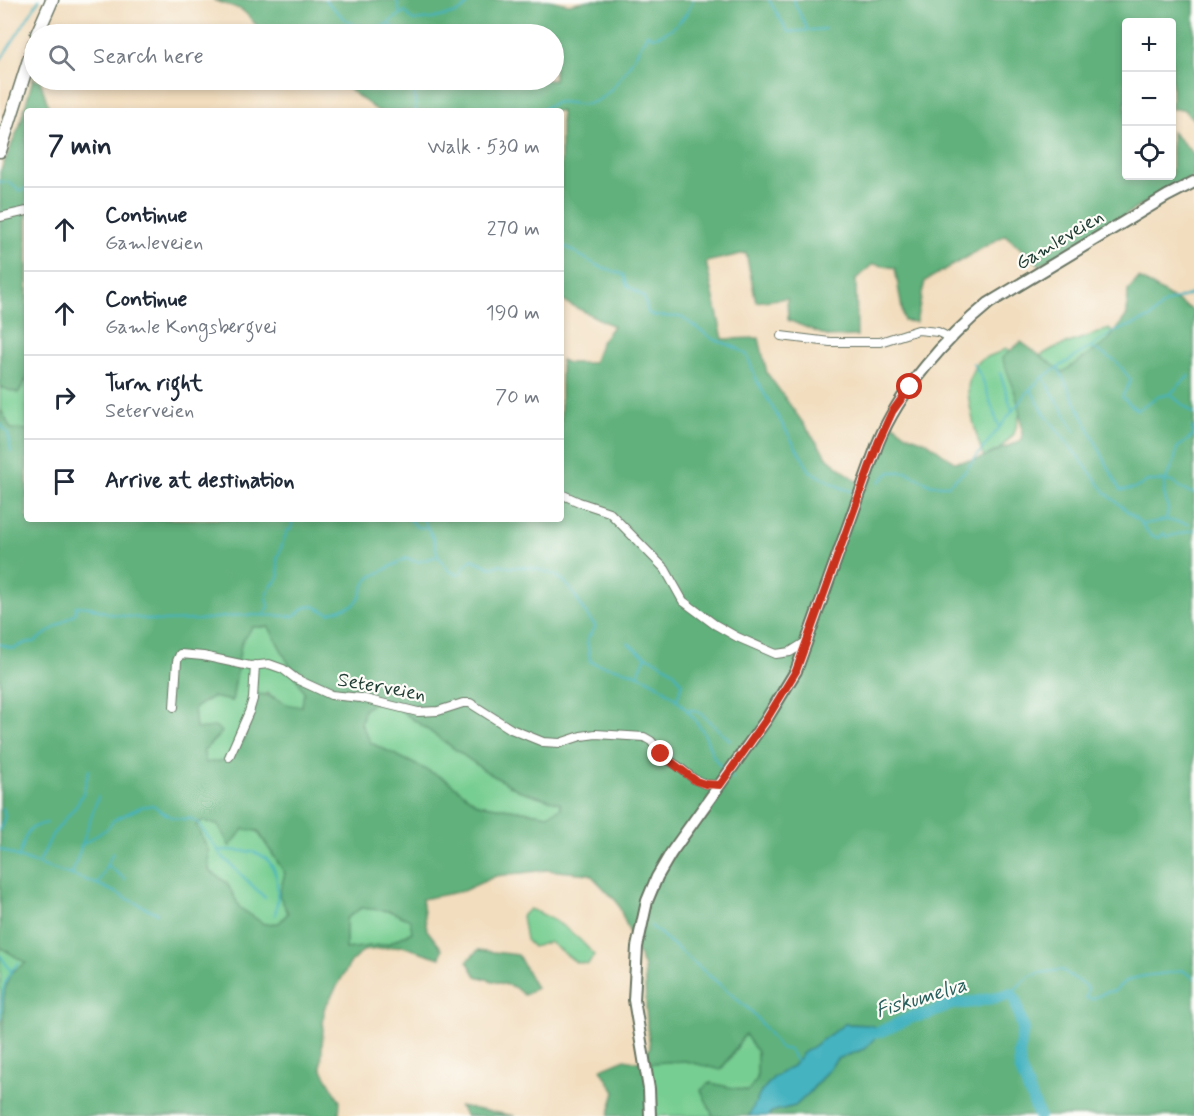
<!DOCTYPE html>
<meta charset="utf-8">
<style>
body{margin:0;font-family:Mynerve,sans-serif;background:#f6f6f7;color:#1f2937}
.controls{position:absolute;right:18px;top:18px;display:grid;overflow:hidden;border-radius:6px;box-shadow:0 3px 9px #0003}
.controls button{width:54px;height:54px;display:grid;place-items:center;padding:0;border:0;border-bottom:2px solid #e0e1e3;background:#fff;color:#1f2937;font:30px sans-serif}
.stop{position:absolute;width:18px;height:18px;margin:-14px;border:4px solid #c8321e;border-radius:50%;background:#fff}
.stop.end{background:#c8321e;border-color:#fff;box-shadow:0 2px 6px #0008}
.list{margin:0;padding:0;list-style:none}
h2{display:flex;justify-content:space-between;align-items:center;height:78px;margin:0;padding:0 24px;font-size:26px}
h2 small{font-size:20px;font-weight:400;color:#747a83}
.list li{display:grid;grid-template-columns:39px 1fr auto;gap:18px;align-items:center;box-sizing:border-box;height:84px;padding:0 24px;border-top:2px solid #e0e1e3}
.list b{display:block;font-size:22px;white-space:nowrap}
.list p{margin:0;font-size:20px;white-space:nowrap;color:#747a83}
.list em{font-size:20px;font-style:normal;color:#747a83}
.icon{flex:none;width:33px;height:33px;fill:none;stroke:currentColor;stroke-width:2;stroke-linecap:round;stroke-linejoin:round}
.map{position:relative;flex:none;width:1194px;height:1116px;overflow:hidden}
.search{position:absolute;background:#fff;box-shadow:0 3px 9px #0003;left:24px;top:24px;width:540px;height:66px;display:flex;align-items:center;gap:15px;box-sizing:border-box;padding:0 21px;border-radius:33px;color:#747a83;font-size:22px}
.panel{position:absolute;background:#fff;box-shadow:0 3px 9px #0003;left:24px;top:108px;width:540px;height:414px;border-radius:6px}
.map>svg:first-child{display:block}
.green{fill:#77ce92;stroke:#4b8663;stroke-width:1.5}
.forest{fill:#61b17c;stroke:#407758;stroke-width:1.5;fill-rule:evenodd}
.water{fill:#45b3c0;stroke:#32787a;stroke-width:1.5}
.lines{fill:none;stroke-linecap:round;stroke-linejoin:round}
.stream{stroke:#45b3c0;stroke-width:2}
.river{stroke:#45b3c0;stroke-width:12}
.minor-casing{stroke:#697564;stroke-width:10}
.secondary-casing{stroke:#697564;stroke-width:14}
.primary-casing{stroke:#697564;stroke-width:15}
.minor{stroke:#fff;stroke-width:8}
.secondary{stroke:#fff;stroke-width:10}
.primary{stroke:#fff;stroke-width:12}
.route{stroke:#c8321e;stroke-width:8}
.labels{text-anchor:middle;stroke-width:4.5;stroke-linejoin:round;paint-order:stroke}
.street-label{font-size:20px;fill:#1f3d34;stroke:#fdfcf7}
.water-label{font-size:21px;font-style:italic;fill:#2a605e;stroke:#fdfcf7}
</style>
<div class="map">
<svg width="1194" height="1116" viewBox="0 0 1194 1116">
<rect width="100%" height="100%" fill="#fdfcf7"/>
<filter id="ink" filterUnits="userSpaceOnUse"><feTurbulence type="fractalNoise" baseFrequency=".0167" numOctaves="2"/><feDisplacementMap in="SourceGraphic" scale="12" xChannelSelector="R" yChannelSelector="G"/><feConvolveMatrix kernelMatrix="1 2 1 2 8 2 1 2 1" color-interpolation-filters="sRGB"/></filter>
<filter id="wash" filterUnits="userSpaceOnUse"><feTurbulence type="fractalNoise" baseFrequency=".008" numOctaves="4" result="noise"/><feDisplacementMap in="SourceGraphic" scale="24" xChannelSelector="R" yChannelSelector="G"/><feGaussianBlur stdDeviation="1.35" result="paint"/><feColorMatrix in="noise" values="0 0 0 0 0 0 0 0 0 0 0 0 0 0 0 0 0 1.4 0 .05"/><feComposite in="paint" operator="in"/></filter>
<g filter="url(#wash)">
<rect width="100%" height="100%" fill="#f2ddbe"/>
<!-- green -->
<path class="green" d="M1109,329L1116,336L1020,413L1014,434L1000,449L984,457C978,444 968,403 968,389C968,383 972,371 975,366C982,355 997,356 1006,348L1029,362L1054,348Z
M27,378V430L11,429L0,408V387L18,393Z
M252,627H269L304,692L302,706L289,707L267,693L252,702L244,740L226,760L206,763L203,751L219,736L216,727L196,729L194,708L212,697L232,701L241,644Z
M378,699L393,705L487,772L518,790L560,803L561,808L548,815L478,804L445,779L371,743L361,724L364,710Z
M204,821L218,825L257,831L285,873L284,880L288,913L279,923L264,924L240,908L227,883L209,870L208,850L196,824Z
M361,908L390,911L411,920L412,932L388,944L346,949V919Z
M529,909C554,917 578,935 594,955L588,964L576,962L549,942L533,947L526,940L522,916Z
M0,947L27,963L2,1019L3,1042L0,1056Z
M745,1034L757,1051V1079L748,1092L710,1083V1108L713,1116H652L648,1088L651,1062L685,1061L721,1069L732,1056Z"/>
<!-- forest -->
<path class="forest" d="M214,0H548L569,4L590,0H1194V120L1183,109H1172V22H1126V176H1172V132L1194,154V177L1169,189L1040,265L1005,235L925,281L916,322L904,321L895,268L873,264L856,279L857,336L829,337L788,320L787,298L756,302L746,253L706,262L723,339L759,338L767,373L828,458L866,489L892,423L908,435L927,442L954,462L979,459L1022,440C1023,410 1013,385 1002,358L1021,342L1063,372L1107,342L1127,315L1128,290L1139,278L1194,311V1116H768L771,1112L795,1106L809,1093L837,1059L864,1049L870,1025L845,1024L802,1054L793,1066L774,1077L761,1092L749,1116H713L701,1090L710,1083L748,1091L757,1079V1052L745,1034L721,1070L685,1061L651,1063L648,1088L652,1116H608L615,1092L601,1069L625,1059L639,1062L650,1048L647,1025L644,968L617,902L590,874L546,870L496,876L463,891L422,899L427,930L442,949L440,958L402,946L363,951L351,962L324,1009L321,1068L340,1101L339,1116H0V1056L3,1042L4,993L10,973L26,963L0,947V408L11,429L27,430V519H561V360L568,363H593L601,342L613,326L561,300V111H378L343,85L324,80H554V34H268C255,28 253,19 243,11C238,7 222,4 214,0ZM252,627H269L304,692L302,706C280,707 276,693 255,694L244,740L226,760L206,763L203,751L222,732L216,727L196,729L194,708L212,697L232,701L241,644ZM378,699L393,705L487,772L518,790L560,803L561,808L548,815L478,804L445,779L371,743L361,724L364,710ZM204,821L218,825L230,847L243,829L258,831L285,873L279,895L288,913L279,923L264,924L240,908L227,883L209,870L208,850L196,824ZM361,908L390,911L410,920L412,932L388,944L346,949V919Z
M34,75V80H40L49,108V111H27V378L18,393L0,387V172L20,125Z
M478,950L518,955L536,988L524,995L514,987L476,976L467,961Z
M459,1106L515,1116H466Z"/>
<!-- water -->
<path class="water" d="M845,1024L870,1025L882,1031L864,1049L837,1059L809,1093L795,1106L771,1112L768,1116H749L761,1092L774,1077L793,1066L802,1054Z"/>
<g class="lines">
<!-- stream -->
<path class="stream" d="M325,0L345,19L368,34
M769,0L788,32L825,29
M793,0L807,28
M400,15L405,11L413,21L431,19L457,13L462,10L472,0
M388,24L406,34
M371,34L400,15L397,0
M0,61L39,0
M408,80L414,88L416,111
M541,111C561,95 567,106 586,104C612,102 636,54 647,34L653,37C672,33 687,17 693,0
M0,182H9L20,191L27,188
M561,244L596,265L624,275L627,285L644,297L648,313L655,316L681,317L713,339L737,348L747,355L757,381L810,471L842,488L858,493
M1093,348L1117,362L1131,380L1122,397L1137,410L1157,397L1170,394L1189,376
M973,363L982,378L999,427
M1058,368L1120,490C1129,490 1140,488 1147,481C1154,481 1165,480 1172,482C1180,485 1184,493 1194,493
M1000,373L1012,410
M1043,377L1075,431
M1030,389L1045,414L1107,494L1140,522L1150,535L1159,538L1164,533L1166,537L1194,530
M1171,395L1194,414
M0,423L8,434L11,452
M879,482L890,472H907L932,485H948L965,471L1030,389L1043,377L1114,332L1150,318L1165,303L1194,293
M410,519L417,527L427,528
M423,519L434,540L438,556L448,570L457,575L462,572L463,568L472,559L492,568L501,564C511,570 513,566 523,567C532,568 546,571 555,575C574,584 580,611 595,625V628L587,639L590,661L596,664C609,667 623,669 636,674C662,683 687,707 702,730C711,745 710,758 724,769
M1166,520L1189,524
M1144,524L1166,520L1168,509L1164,493L1165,481L1174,463L1177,448L1193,436L1192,427
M264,614L269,607L266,598L270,588L279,577L277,559L287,531L291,529L293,519
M628,643C634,648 641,654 648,657C663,664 673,668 682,683L677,700
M0,644L13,649L25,643L34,642L73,615L76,612V606L90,607L110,614L160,621L199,620L241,615L294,616L306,607L313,606L329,613L354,605L360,597L365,583L371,577L407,558L417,562L438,556
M638,674L646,656
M687,710H694L699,712L730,740
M732,777L733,779
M0,830L5,816L3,808
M80,846L108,828L114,820L141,807L153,805C164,814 176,822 190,818L198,823L222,856L265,898
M0,849C31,864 65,872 97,884C118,893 137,904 157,913
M218,850C226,850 251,851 256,853C282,862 279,895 275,916
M18,858C28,837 21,828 47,823
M39,863L52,835L77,805L83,793L89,770
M107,865L125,879
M72,874L98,797
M98,884L113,852
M651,926L752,1012L780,1048L789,1050L798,1063
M0,955L10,970
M1011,994C1031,971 1033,974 1062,970L1086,986L1088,988L1086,998L1092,999L1106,992L1115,991C1131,970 1159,978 1182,970L1194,978
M0,1020C3,998 0,979 19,963"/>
<!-- river -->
<path class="river" d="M866,1035L882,1031L912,1017L928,1014L952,1004L974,1002L1011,994L1015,999L1023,1029L1019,1054L1020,1068L1039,1116"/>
</g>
</g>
<g filter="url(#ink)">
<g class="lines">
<!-- minor casing -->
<g class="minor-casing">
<path id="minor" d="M0,217L27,211
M781,336L830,342H880L918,330L938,332L952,339
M561,494L579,502L609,512L665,569L683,601L714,624L737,637L776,654L790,652L806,642
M174,707L177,661L180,654L203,656L250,666L269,664L283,669L296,679L331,695L361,698L418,712L438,711L463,703H470L511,729L543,742L560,743L581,736L596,734L644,737L651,741L664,757L678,766L694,779L705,784L720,785
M229,757L249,712L253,699L255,665"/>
</g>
<!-- secondary casing -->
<g class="secondary-casing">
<path id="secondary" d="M650,1116L649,1089L634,1000L637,947L647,901L657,877L671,853L766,720L796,671L878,443C899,391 946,338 989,303L1167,196L1194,182"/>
</g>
<!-- primary casing -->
<g class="primary-casing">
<path id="primary" d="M37,34L52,0
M0,151L34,44"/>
</g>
<!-- minor -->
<use href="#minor" class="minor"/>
<!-- secondary -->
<use href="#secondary" class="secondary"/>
<!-- primary -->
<use href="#primary" class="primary"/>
</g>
</g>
<g class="lines" filter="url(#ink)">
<!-- route -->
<path class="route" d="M661,754L696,781L705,784L720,785L766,720L796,671L878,443L892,412L910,387"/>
</g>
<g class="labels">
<!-- street labels -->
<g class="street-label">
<text transform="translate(1059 239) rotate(-31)" y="7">Gamleveien</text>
<text transform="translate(382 686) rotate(10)" y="7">Seterveien</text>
</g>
<!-- water labels -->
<g class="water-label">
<text transform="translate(921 997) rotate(-17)" y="7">Fiskumelva</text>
</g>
</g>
</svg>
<div class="controls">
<button>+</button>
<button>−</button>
<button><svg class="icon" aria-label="locate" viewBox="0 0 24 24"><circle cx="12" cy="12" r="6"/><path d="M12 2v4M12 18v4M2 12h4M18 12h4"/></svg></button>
</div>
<div class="stop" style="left:910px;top:387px"></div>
<div class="stop end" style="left:661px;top:754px"></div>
<div class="search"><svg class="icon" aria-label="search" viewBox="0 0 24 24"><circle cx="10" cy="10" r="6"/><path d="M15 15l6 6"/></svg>Search here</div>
<section class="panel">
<h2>7 min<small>Walk · 530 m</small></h2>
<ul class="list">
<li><svg class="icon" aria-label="ahead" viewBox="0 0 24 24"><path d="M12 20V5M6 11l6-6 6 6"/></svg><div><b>Continue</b><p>Gamleveien</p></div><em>270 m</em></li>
<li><svg class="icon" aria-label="ahead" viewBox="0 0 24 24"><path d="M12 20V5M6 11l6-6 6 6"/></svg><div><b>Continue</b><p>Gamle Kongsbergvei</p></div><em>190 m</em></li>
<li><svg class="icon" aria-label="right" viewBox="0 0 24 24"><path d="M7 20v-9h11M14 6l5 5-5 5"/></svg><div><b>Turn right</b><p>Seterveien</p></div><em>70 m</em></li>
<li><svg class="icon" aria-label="arrive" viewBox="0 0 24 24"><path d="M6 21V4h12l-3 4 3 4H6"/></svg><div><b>Arrive at destination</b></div></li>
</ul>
</section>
</div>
